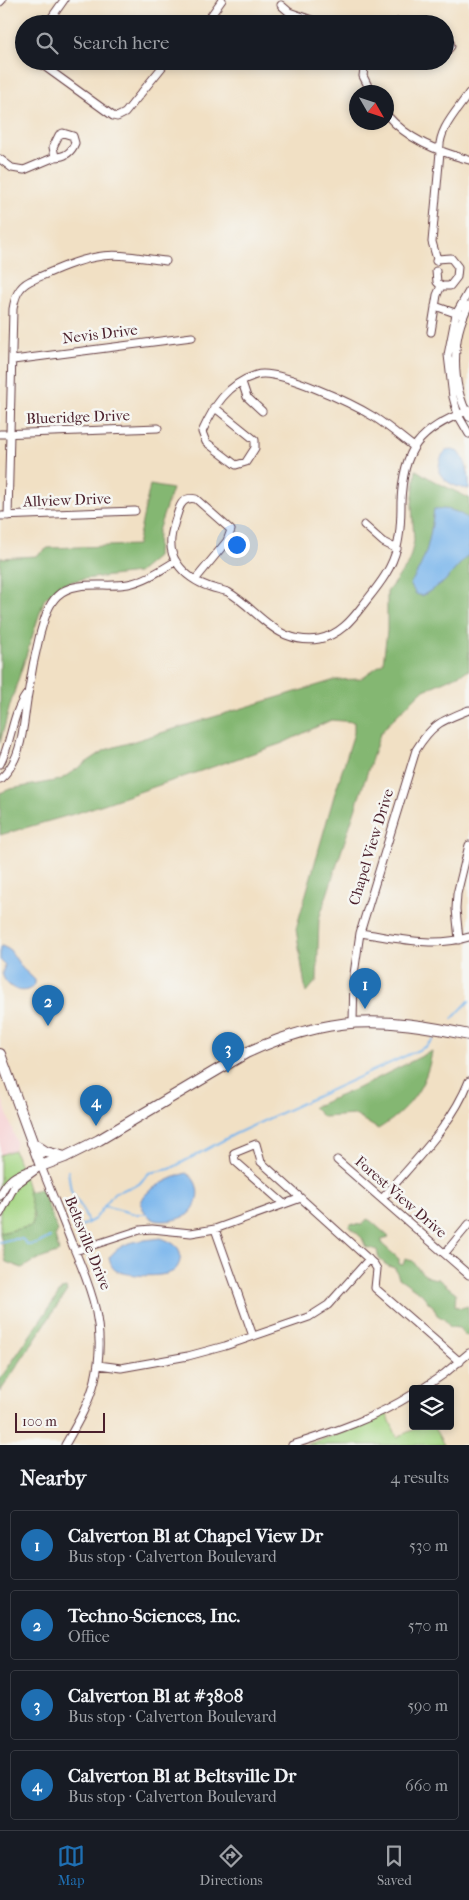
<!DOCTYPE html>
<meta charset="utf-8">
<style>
body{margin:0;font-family:"IM FELL French Canon",serif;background:#20242c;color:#f1f3f6}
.controls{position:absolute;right:15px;bottom:15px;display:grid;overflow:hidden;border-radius:5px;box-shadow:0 2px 8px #0003}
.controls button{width:45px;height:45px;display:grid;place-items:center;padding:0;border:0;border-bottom:1px solid #363941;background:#171b24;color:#f1f3f6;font:25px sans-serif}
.compass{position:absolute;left:349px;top:85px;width:45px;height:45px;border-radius:50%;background:#171b24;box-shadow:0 2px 8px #0003;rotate:129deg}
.scale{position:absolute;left:15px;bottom:12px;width:90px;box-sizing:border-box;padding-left:5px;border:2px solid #4a1f2b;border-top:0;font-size:14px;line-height:18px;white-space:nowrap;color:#4a1f2b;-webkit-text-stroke:4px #f6f6f2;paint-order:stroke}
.you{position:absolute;left:236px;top:544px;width:18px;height:18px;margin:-12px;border:4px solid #fff;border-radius:50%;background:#1a73e8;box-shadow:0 0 0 8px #1a73e833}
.badge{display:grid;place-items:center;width:32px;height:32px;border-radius:50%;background:#1f6fb2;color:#fff;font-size:16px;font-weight:700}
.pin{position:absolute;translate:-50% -41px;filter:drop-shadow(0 1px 2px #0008)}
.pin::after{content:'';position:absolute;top:26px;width:18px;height:15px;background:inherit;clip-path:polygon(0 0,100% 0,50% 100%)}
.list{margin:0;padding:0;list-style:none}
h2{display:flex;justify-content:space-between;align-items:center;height:65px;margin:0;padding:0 20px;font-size:21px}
h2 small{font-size:16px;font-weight:400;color:#9ea1a6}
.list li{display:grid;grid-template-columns:32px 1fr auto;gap:15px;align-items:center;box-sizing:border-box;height:70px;margin:0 10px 10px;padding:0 10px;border:1px solid #363941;border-radius:5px}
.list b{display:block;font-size:19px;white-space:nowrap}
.list p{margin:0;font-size:16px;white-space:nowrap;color:#9ea1a6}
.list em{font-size:16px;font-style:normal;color:#9ea1a6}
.icon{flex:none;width:28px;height:28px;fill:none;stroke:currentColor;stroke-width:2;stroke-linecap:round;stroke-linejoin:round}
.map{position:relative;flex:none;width:469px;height:1445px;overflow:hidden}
.search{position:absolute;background:#171b24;box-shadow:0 2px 8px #0003;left:15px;right:15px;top:15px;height:55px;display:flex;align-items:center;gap:12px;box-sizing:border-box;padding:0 18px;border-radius:28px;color:#9ea1a6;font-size:19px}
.sheet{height:385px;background:#171b24}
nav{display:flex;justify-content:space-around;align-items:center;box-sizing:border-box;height:70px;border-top:1px solid #363941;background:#171b24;font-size:14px;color:#9ea1a6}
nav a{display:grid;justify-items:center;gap:2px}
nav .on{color:#1f6fb2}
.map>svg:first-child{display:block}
.built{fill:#f7cfd2}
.green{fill:#a5d684;stroke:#787a58}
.forest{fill:#84b772;stroke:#676b4e}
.water{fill:#7ab6ec;stroke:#626a8c}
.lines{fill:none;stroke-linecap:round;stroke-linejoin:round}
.stream{stroke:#7ab6ec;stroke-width:2}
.street-casing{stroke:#633c42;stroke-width:9}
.secondary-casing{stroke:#633c42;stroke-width:12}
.street{stroke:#fff;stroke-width:7}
.secondary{stroke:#fff;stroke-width:10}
.labels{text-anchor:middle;stroke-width:5;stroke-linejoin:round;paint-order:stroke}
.street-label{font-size:15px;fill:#4a1f2b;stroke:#f6f6f2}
</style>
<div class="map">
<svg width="469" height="1445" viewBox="0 0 469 1445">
<rect width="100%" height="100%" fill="#f6f6f2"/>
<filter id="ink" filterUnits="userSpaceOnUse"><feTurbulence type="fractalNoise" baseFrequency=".02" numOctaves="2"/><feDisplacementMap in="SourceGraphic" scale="10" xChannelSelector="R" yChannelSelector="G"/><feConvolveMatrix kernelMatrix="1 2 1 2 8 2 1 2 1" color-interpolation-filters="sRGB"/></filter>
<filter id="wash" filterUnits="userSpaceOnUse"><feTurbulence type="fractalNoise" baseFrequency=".0096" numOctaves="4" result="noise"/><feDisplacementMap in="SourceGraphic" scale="20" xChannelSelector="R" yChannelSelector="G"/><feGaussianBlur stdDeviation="1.12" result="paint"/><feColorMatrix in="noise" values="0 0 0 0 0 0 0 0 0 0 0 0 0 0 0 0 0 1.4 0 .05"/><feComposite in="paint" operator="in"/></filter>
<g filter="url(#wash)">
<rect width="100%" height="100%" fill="#f1e0c4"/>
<!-- built -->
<path class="built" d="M0,1092L16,1141L14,1150L0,1155Z"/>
<!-- green -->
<path class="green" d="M14,1150C22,1173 37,1203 32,1226L0,1233V1155Z
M387,1414L397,1437L422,1426H433L444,1445H306L358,1427Z"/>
<!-- forest -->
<path class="forest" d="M416,470L434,481L469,498V670L422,691L391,721L380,734L319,919L317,980L306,993L296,929L334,796L354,733V722L331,720L283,743L77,813L0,835V793L10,789L60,780L105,750L335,680L360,679L383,663L387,631V592L409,563L414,541L412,504Z
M150,485L172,489L158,531L157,557L138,573L83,579L61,584L44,600L10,705L0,743V558L36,556L48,548L137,545Z
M432,1051C427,1087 408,1111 378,1129L355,1115L323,1117L313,1107L356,1089Z
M41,1189L58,1231L55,1236L59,1252L32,1262L22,1268L6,1262L0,1233L32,1226L34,1217L28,1192Z
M367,1219L371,1221L389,1237L382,1239V1244L399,1259V1264L403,1265L405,1259L413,1261C419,1271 425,1278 438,1279L456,1293L455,1306L461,1308L468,1306L469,1335H465L459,1328L450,1327L444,1319L437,1315L433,1306L429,1303L422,1294L399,1278L395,1268C385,1266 378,1260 377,1250L366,1247L362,1238L349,1226L351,1224L362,1225Z
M66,1288L67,1291L0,1392V1379L62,1289Z"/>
<!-- water -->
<path class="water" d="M449,449L459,452C468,464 469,475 469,489C457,488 445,483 439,472C439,462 440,454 449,449Z
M434,509C448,508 459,511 469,520V554L444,582L422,596L416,594L410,584C427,559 430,539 434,509Z
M2,946L10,950L22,968L35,980V984C25,998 5,988 2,973L5,965L0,960V947Z
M186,1173C202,1181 201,1205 187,1215C179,1220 170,1221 161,1221C154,1221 149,1217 145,1212C142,1208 140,1202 143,1198C148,1188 176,1176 186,1173Z
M161,1238C167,1240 174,1243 178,1248C183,1255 180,1268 172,1272C160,1278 129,1276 117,1271C112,1269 110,1263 109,1258C122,1240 140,1241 161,1238Z"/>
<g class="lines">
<!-- stream -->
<path class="stream" d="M452,1019L469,1001
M68,1171L71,1191L82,1208L88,1223
M104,1206L135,1214H146
M76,1229L95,1219L114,1193L139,1184L149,1173L170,1169L235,1134L425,1047L433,1040
M0,1242L12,1239H22L28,1245L37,1244L50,1237"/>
</g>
</g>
<g filter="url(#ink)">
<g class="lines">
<!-- street casing -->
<g class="street-casing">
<path id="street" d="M0,2L2,0
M281,5L289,12L323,24
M398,22L401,24
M47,24L64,0
M205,24L222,0
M445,39L450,42L451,46L445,53
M37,61L113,116L117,117L125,113L167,61
M365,61L363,76L371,92
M386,114C408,140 437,151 469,160
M63,133L73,136L75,143C71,153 65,157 55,157L53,147L59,135Z
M0,159L12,168L24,170L55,157
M437,259L432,242L440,152C437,130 458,110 469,93
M436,271L437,282L441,286H450L457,277L458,267L451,258L437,259L436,261
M469,291L456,314L448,355L453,397L458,415L469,434
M469,305C451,337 451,385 469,417
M435,306L458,314
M431,332L437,295L441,286
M13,360L192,337
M242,382L247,397L262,411
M214,407L255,440V448L246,462L236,465L206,442L202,432C214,406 227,384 256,375C278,368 353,404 374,417C388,426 401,437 414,447
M0,434L158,428
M0,516L135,511
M8,516L13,309C15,297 18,287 30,281C51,272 74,261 96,257C118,252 145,259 166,261
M364,525L383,542L397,549
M195,580L227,541L231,530L196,499C188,497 182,500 179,509C173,527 165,546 177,563C184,574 197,583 210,587C216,589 222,590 228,592C248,603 265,626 286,635C296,639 308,641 319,639C339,635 351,621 363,605C377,587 392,570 397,547C401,532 401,517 401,502C403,448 419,430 469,410
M0,764C12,742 11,716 26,695
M0,779C24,759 23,722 28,694C31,674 35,654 40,634C44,621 47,606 57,596C74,579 106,588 128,584C145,581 161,570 176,561
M360,933C396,938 434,948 469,937
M459,940L456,909L457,894L469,845
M353,1022L354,974L360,933L416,750C432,724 441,721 469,710
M337,1160L469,1275
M41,1166C51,1192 62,1218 72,1244C92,1290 107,1328 95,1380C89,1404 77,1424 65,1445
M0,1196C7,1179 16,1174 33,1169
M382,1199C413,1162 451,1127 469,1081
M284,1204L235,1161L234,1153L256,1144L261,1162L374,1264L377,1269L375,1288L460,1362
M0,1214L15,1185L41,1166
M215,1229L253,1336
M75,1251L140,1230L152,1229L191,1233L215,1229L301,1198
M445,1253L469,1224
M98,1365L121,1368L188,1356L225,1346L309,1317L328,1305L369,1259
M422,1389L444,1374L469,1353
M292,1445C334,1432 375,1418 413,1394"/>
</g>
<!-- secondary casing -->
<g class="secondary-casing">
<path id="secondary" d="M0,1054L41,1166L65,1157L99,1140L246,1053C329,1015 381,1016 469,1035
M32,1143L46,1152L65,1157"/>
</g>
<!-- street -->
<use href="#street" class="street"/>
<!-- secondary -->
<use href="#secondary" class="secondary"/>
</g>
</g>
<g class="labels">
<!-- street labels -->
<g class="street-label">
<text transform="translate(100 334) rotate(-7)" y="5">Nevis Drive</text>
<text transform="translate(78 417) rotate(-2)" y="5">Blueridge Drive</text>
<text transform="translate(67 500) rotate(-2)" y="5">Allview Drive</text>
<text transform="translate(371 847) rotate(-73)" y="5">Chapel View Drive</text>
<text transform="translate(401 1197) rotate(41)" y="5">Forest View Drive</text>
<text transform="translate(88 1243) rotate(68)" y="5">Beltsville Drive</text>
</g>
</g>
</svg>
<div class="controls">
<button><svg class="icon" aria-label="layers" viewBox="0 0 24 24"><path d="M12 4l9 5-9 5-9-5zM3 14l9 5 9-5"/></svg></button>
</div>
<svg class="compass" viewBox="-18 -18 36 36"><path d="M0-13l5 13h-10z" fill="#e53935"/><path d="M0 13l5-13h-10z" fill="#9ea1a6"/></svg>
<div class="scale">100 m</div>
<div class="you"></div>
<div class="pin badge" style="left:365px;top:1009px">1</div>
<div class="pin badge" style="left:48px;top:1026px">2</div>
<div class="pin badge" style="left:228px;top:1073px">3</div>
<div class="pin badge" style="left:96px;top:1126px">4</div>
<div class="search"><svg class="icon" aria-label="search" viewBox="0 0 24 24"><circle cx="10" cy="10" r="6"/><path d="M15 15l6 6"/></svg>Search here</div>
</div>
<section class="sheet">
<h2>Nearby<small>4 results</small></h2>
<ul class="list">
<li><span class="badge">1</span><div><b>Calverton Bl at Chapel View Dr</b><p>Bus stop · Calverton Boulevard</p></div><em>530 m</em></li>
<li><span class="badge">2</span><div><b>Techno-Sciences, Inc.</b><p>Office</p></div><em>570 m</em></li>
<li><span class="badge">3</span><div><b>Calverton Bl at #3808</b><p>Bus stop · Calverton Boulevard</p></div><em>590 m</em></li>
<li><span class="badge">4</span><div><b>Calverton Bl at Beltsville Dr</b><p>Bus stop · Calverton Boulevard</p></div><em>660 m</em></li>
</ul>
</section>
<nav>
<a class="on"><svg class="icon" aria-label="map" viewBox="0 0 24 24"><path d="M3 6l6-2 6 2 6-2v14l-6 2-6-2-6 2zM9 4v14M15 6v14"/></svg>Map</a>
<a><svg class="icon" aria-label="directions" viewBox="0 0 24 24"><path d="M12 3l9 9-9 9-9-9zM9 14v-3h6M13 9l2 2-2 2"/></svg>Directions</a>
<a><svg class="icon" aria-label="saved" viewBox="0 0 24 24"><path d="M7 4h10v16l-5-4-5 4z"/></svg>Saved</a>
</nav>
